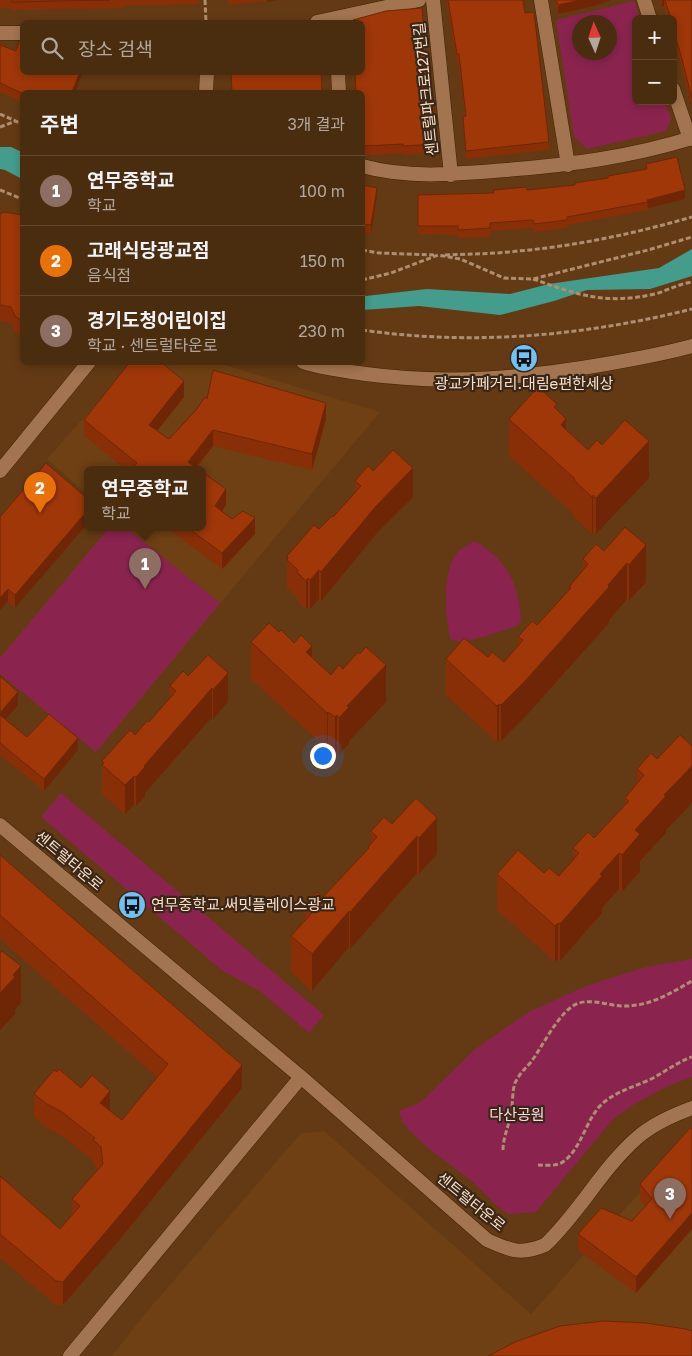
<!DOCTYPE html>
<html lang="ko">
<meta charset="utf-8">
<style>
body{margin:0;font-family:"Golos Text","Noto Sans KR",sans-serif;background:#54381d;color:#f1f3f6}
.controls{position:absolute;right:15px;top:15px;display:grid;overflow:hidden;border-radius:8px;box-shadow:0 2px 8px #0003}
.controls button{width:45px;height:45px;display:grid;place-items:center;padding:0;border:0;border-bottom:1px solid #61482f;background:#4a2c0f;color:#f1f3f6;font:25px sans-serif}
.compass{position:absolute;left:572px;top:15px;width:45px;height:45px;border-radius:50%;background:#4a2c0f;box-shadow:0 2px 8px #0003;rotate:357deg}
.you{position:absolute;left:322px;top:755px;width:18px;height:18px;margin:-12px;border:4px solid #fff;border-radius:50%;background:#1a73e8;box-shadow:0 0 0 8px #1a73e833}
.badge{display:grid;place-items:center;width:32px;height:32px;border-radius:50%;background:#bca0f2;color:#fff;font-size:16px;font-weight:700}
.pin{position:absolute;translate:-50% -41px;filter:drop-shadow(0 1px 2px #0008)}
.pin::after{content:'';position:absolute;top:26px;width:18px;height:15px;background:inherit;clip-path:polygon(0 0,100% 0,50% 100%)}
.popup{position:absolute;left:84px;top:466px;width:122px;height:65px;box-sizing:border-box;display:grid;place-content:center;border-radius:8px;background:#4a2c0f;filter:drop-shadow(0 1px 4px #0005);font-size:16px;white-space:nowrap;color:#b2a79e}
.popup b{font-size:19px;color:#f1f3f6}
.popup::after{content:'';position:absolute;left:50%;top:100%;margin-left:-10px;border:10px solid transparent;border-top-color:#4a2c0f}
.list{margin:0;padding:0;list-style:none}
h2{display:flex;justify-content:space-between;align-items:center;height:65px;margin:0;padding:0 20px;font-size:21px}
h2 small{font-size:16px;font-weight:400;color:#b2a79e}
.list li{display:grid;grid-template-columns:32px 1fr auto;gap:15px;align-items:center;box-sizing:border-box;height:70px;padding:0 20px;border-top:1px solid #61482f}
.list b{display:block;font-size:19px;white-space:nowrap}
.list p{margin:0;font-size:16px;white-space:nowrap;color:#b2a79e}
.list em{font-size:16px;font-style:normal;color:#b2a79e}
.icon{flex:none;width:28px;height:28px;fill:none;stroke:currentColor;stroke-width:2;stroke-linecap:round;stroke-linejoin:round}
.map{position:relative;flex:none;width:692px;height:1356px;overflow:hidden}
.search{position:absolute;background:#4a2c0f;box-shadow:0 2px 8px #0003;left:20px;top:20px;width:345px;height:55px;display:flex;align-items:center;gap:12px;box-sizing:border-box;padding:0 18px;border-radius:8px;color:#b2a79e;font-size:19px}
.panel{position:absolute;background:#4a2c0f;box-shadow:0 2px 8px #0003;left:20px;top:90px;width:345px;height:275px;border-radius:8px}
.map>svg:first-child{display:block}
.built{fill:#6f4013}
.green{fill:#8a244e;fill-rule:evenodd}
.water{fill:#449c8c}
.lines{fill:none;stroke-linecap:round;stroke-linejoin:round}
.street-casing{stroke:#412305;stroke-width:15}
.path{stroke:#af8e71;stroke-width:3;stroke-dasharray:5 2.5;stroke-linecap:butt}
.street{stroke:#a2744f;stroke-width:14}
.wall{fill:#892f08}
.shaded-wall{fill:#6f2606}
.building{fill:#9f3709;stroke:#6f2606}
.labels{text-anchor:middle;stroke-width:4.5;stroke-linejoin:round;paint-order:stroke}
.street-label{font-size:15px;fill:#fae0cc;stroke:#3a2717}
.poi-label{font-size:15px;fill:#fae0cc;stroke:#3a2717}
.park-label{font-size:15px;fill:#f8d9e1;stroke:#3a2717}
</style>
<div class="map">
<svg width="692" height="1356" viewBox="0 0 692 1356">
<rect width="100%" height="100%" fill="#633a14"/>
<!-- built -->
<path class="built" d="M132,363H218L380,412L96,752L0,674V658L109,528H202V470H88L87,494L47,459Z
M324,1131L531,1314L666,1163L692,1157V1356H112L144,1315L301,1133Z"/>
<!-- green -->
<path class="green" d="M634,1L640,19H636V101H665L671,119L666,131L587,149L574,137L556,20ZM610,22V52H580V22Z
M109,528H127L220,603L96,752L0,674V658Z
M474,541C507,559 519,584 521,620L517,626L483,637L461,642L450,639C446,615 441,571 458,552C462,548 469,545 474,541Z
M61,793L324,1015L309,1033L260,991L224,972L41,817Z
M692,959V1077L668,1086L638,1102L614,1118L536,1212L508,1214L497,1206L473,1182L428,1148L409,1130L402,1121L399,1111L421,1102L474,1050L527,1013L579,989L607,979L646,967Z"/>
<!-- water -->
<path class="water" d="M0,147H11L22,152V179L5,170L0,169Z
M692,249V276L650,289L587,290L554,301L500,315L419,306L363,310V295L366,296L427,289L510,294L549,284L659,268Z"/>
<g class="lines">
<!-- street casing -->
<g class="street-casing">
<path id="street" d="M433,0L451,175
M541,0L568,165
M644,0L650,19
M317,22L419,0
M0,33H22
M338,72L339,92
M673,89L690,139
M206,92L207,72
M362,166C409,179 458,174 506,170C569,165 631,157 692,138
M303,362C323,369 346,371 366,374C447,385 526,378 606,364C635,359 664,354 692,346
M0,471L89,362
M0,825L301,1077L487,1240C511,1251 521,1255 545,1245C580,1212 602,1168 638,1137C653,1124 673,1115 692,1108
M70,1356L301,1077"/>
</g>
<!-- path -->
<path class="path" d="M205,0L206,22
M0,114L22,124
M0,127L16,121
M0,190L22,199
M362,250L379,253L434,255
M445,255C470,254 494,254 518,251C577,246 636,233 692,217
M533,279C579,295 605,305 655,294C668,290 679,284 692,282
M362,280L391,273L438,255L460,259L504,278L533,279L648,250L692,237
M362,330C474,346 583,336 692,309
M503,1150C503,1137 509,1126 511,1113C513,1104 512,1091 515,1083C519,1074 525,1069 531,1062C543,1046 560,1009 579,1003C592,999 608,1005 621,1006C649,1007 669,994 692,981
M538,1165C546,1165 557,1167 564,1161C582,1148 586,1118 603,1103C617,1091 634,1087 651,1079C665,1072 677,1062 692,1057"/>
<!-- street -->
<use href="#street" class="street"/>
</g>
<!-- wall -->
<path class="wall" d="M0,0H199V4L124,6V8L12,10V8H0Z
M228,0H278L267,2V1L229,5Z
M447,0H523L549,142V150L466,159L463,125V117L465,116L459,63H457L447,5Z
M555,0H612L594,6L558,14Z
M660,0H692V107L682,67L673,36V19H668L664,6L662,7Z
M0,45L16,51L83,72L22,92V102L0,92Z
M426,58L430,105L436,144V153L403,155V153L363,156L362,92H355V72H362Z
M646,164L685,199L648,208V210L567,225V228L534,232L533,228L490,231V237L458,238V235L418,234V195L494,193L527,190L575,185L646,169Z
M362,185L377,196L371,234L362,232Z
M0,214L22,215V337L15,332L11,323L0,321Z
M184,397L157,431L169,439L207,399L326,419L312,470L213,446L196,468L200,470H127L84,436V420Z
M557,410L566,430L588,450L602,445L649,478L596,534L593,532L592,534L574,517V514L509,456V419Z
M46,463L15,608L8,601L0,610Z
M373,471L413,497L377,533L321,601L319,599L310,609L308,607L306,609L297,601V597L287,588V556L333,517L355,493V481Z
M226,505L222,511L255,534L222,569L167,528H202Z
M625,527L646,582L629,601L627,599L609,620V623L525,717L501,741L499,740L497,742L446,695V659L488,657L504,662L518,646V637L537,625L569,590V587L583,570V559L604,551Z
M279,632L312,658L331,675L343,669L386,702L349,741V744L339,754L337,752L335,754L328,748L327,749L251,679V642Z
M208,655L228,702L213,719L212,717L145,793V796L136,806L134,804L125,814L102,794V761L135,735L149,722L170,698V686L188,676Z
M0,676L18,705L6,719L27,737L78,750L44,791L0,755Z
M651,753L666,833L640,861V871L622,892L619,889L602,908V913L576,943L560,961L558,959L555,962L497,910V874L544,873L559,876L573,860V848L594,838L625,806V798L637,784V769Z
M416,798L437,854L419,874L417,873L350,949L349,947L312,991L291,972V936L305,921V906L323,897L368,849V847L371,844V831L392,824Z
M0,855L242,1088L121,1238L63,1305H56L0,1258V1176L60,1229L72,1215V1199L98,1169L93,1164V1160L62,1136L47,1128L34,1117V1094L81,1088L122,1120L157,1077L0,939Z
M692,1129V1229L636,1293L578,1250V1234L632,1221L645,1206L640,1200V1184Z"/>
<!-- shaded-wall -->
<path class="shaded-wall" d="M267,0H278L267,2Z
M581,0H612L594,6L558,14V5Z
M662,0H664V6L662,7Z
M80,72H83L75,92H72Z
M377,188V196L371,234V225Z
M685,190V199L648,208L647,200Z
M184,381V397L149,441V425Z
M326,403V419L312,470V454Z
M566,419V456L561,425Z
M213,430V446L194,470L188,462Z
M649,441V478L596,534V498Z
M413,468V497L377,533L321,601V572L377,505Z
M226,489V505L215,522V506Z
M593,495V532L592,534V497Z
M88,510V523L15,608V595Z
M255,518V534L222,569V553Z
M646,545V582L629,601V565Z
M627,563V599L609,620V623L525,717L501,741V705Z
M319,570V599L310,609V580Z
M308,578V607L306,609V581Z
M8,589V601L0,610V598Z
M312,646V682L306,652Z
M386,665V702L349,741V744L339,754V718L347,706Z
M228,673V702L213,719V690Z
M212,688V717L145,793V796L136,806V777L144,766Z
M18,692V705L0,726V713Z
M499,704V740L497,742V706Z
M328,712V748L327,749V713Z
M337,715V752L335,754V717Z
M78,738V750L44,791V779Z
M692,766V803L666,830V833L640,861V871L622,892V855L635,830L664,795Z
M134,776V804L125,814V785Z
M437,818V854L419,874V838Z
M417,836V873L350,949V912Z
M619,853V889L602,908V913L560,961V924L600,874Z
M349,911V947L312,991V954Z
M558,923V959L555,962V926Z
M21,966V1003L15,1010V1014L0,1030V993L13,975Z
M242,1065V1088L121,1238L63,1305V1282Z
M110,1091V1114L100,1103Z
M692,1213V1229L636,1293V1277Z"/>
<!-- building -->
<path class="building" d="M12,0H110L12,2Z
M448,0H523L525,13L534,12L549,142L466,151L463,117L466,116L459,54H457Z
M556,0H581L558,5Z
M665,0H692V99L682,59L673,28V19H671Z
M422,8L426,58H428L430,105H434L436,144L403,146V144L363,146L362,92H356L355,72H362V22H353V20L386,11Z
M20,40L22,41V72H80L72,92L22,93L0,83V45L16,51Z
M231,72H321L322,92H232Z
M677,157L685,190L647,200L648,202L567,217V220L534,224L533,220L490,223V228L458,230V226H418V195L494,193V190L526,187L527,190L575,185V183L608,178V176L647,169L646,164Z
M362,185L377,188L371,225L362,224Z
M4,212L22,215V321L15,316L11,307L0,305V214Z
M130,362H161L184,381L149,425L169,439L196,410L205,397L207,399L213,370L326,403L312,454L213,430L188,462L200,470H130L137,463L84,420Z
M538,387L557,404L554,407L566,419L561,425L588,450L597,440L602,445L625,420L649,441L596,498L593,495L592,497L574,480L575,479L509,419Z
M393,450L413,468L377,505L321,572L319,570L310,580L308,578L306,581L297,572L298,570L287,560L288,558L287,556L314,525L319,529L332,516L333,517L361,486L355,481L368,466L373,471Z
M46,463L88,499V510L15,595L8,589L0,598V517Z
M202,472L226,489L215,506L232,519L243,511L255,518L222,553L188,528H202Z
M625,527L646,545L629,565L627,563L608,585L609,587L525,681L501,705L499,704L497,706L446,659L464,638L488,657L492,652L504,662L523,640L518,637L532,621L537,625L571,588L569,587L588,564L583,559L596,544L604,551Z
M269,623L279,632L281,630L294,643L301,635L312,646L306,652L331,675L339,665L343,669L358,652L360,654L366,647L386,665L347,706L349,707L339,718L337,715L335,717L328,712L327,713L251,642Z
M208,655L228,673L213,690L212,688L144,766L145,767L136,777L134,776L125,785L102,765L104,763L102,761L130,730L135,735L147,721L149,722L176,691L170,686L183,671L188,676Z
M0,676L18,692L0,713Z
M49,714L78,738L44,779L0,743V715L27,737Z
M680,735L692,746V766L664,795L666,796L635,830L640,834L622,855L619,853L600,874L602,876L560,924L558,923L555,926L497,874L518,850L544,873L549,868L559,876L579,853L573,848L588,832L594,838L629,801L625,798L644,775L637,769L651,753L657,759Z
M416,798L437,818L419,838L417,836L350,912L349,911L312,954L291,936L312,913L305,906L317,892L323,897L369,848L368,847L377,837L371,831L384,817L392,824Z
M0,855L242,1065L121,1214L63,1282L56,1281L0,1234V1176L60,1229L80,1206L72,1199L103,1164L101,1147L93,1140L95,1138L62,1112L47,1104L34,1094L54,1070L57,1072L59,1069L81,1088L92,1075L110,1091L100,1103L122,1120L168,1064L0,915Z
M2,951L21,966L13,975L15,977L0,993V953Z
M690,1128L692,1129V1213L636,1277L578,1234L601,1208L632,1221L652,1199L640,1184Z
M603,1321L646,1323L686,1329L692,1331V1356H488L515,1342L560,1326Z"/>
<!-- icons -->
<defs>
<g id="bus-disc" transform="scale(1.4375)"><circle r="9.5" fill="#72c1f5" stroke="#3a2717"/><path d="M-5-6H5V4H4V6H2V4H-2V6H-4V4H-5ZM-3.5-4V0h7V-4ZM-3.5 1.2v1.5H-2V1.2ZM2 1.2v1.5H3.5V1.2Z" fill="#111"/></g>
</defs>
<g fill-rule="evenodd">
<use href="#bus-disc" x="524" y="358"/>
<use href="#bus-disc" x="132" y="905"/>
</g>
<g class="labels">
<!-- street labels -->
<g class="street-label">
<text transform="translate(426 89) rotate(-96)" y="5">센트럴파크로127번길</text>
<text transform="translate(69 861) rotate(40)" y="5">센트럴타운로</text>
<text transform="translate(471 1202) rotate(39)" y="5">센트럴타운로</text>
</g>
<!-- poi labels -->
<g class="poi-label">
<text x="524" y="389">광교카페거리.대림e편한세상</text>
<text x="151" y="910" text-anchor="start">연무중학교.써밋플레이스광교</text>
</g>
<!-- park labels -->
<g class="park-label">
<text x="517" y="1120">다산공원</text>
</g>
</g>
</svg>
<div class="controls">
<button>+</button>
<button>−</button>
</div>
<svg class="compass" viewBox="-18 -18 36 36"><path d="M0-13l5 13h-10z" fill="#e53935"/><path d="M0 13l5-13h-10z" fill="#b2a79e"/></svg>
<div class="you"></div>
<div class="pin badge" style="left:145px;top:589px;background:#8d6e63">1</div>
<div class="popup"><b>연무중학교</b>학교</div>
<div class="pin badge" style="left:40px;top:513px;background:#e8710a">2</div>
<div class="pin badge" style="left:670px;top:1219px;background:#8d6e63">3</div>
<div class="search"><svg class="icon" aria-label="search" viewBox="0 0 24 24"><circle cx="10" cy="10" r="6"/><path d="M15 15l6 6"/></svg>장소 검색</div>
<section class="panel">
<h2>주변<small>3개 결과</small></h2>
<ul class="list">
<li><span class="badge" style="background:#8d6e63">1</span><div><b>연무중학교</b><p>학교</p></div><em>100 m</em></li>
<li><span class="badge" style="background:#e8710a">2</span><div><b>고래식당광교점</b><p>음식점</p></div><em>150 m</em></li>
<li><span class="badge" style="background:#8d6e63">3</span><div><b>경기도청어린이집</b><p>학교 · 센트럴타운로</p></div><em>230 m</em></li>
</ul>
</section>
</div>
